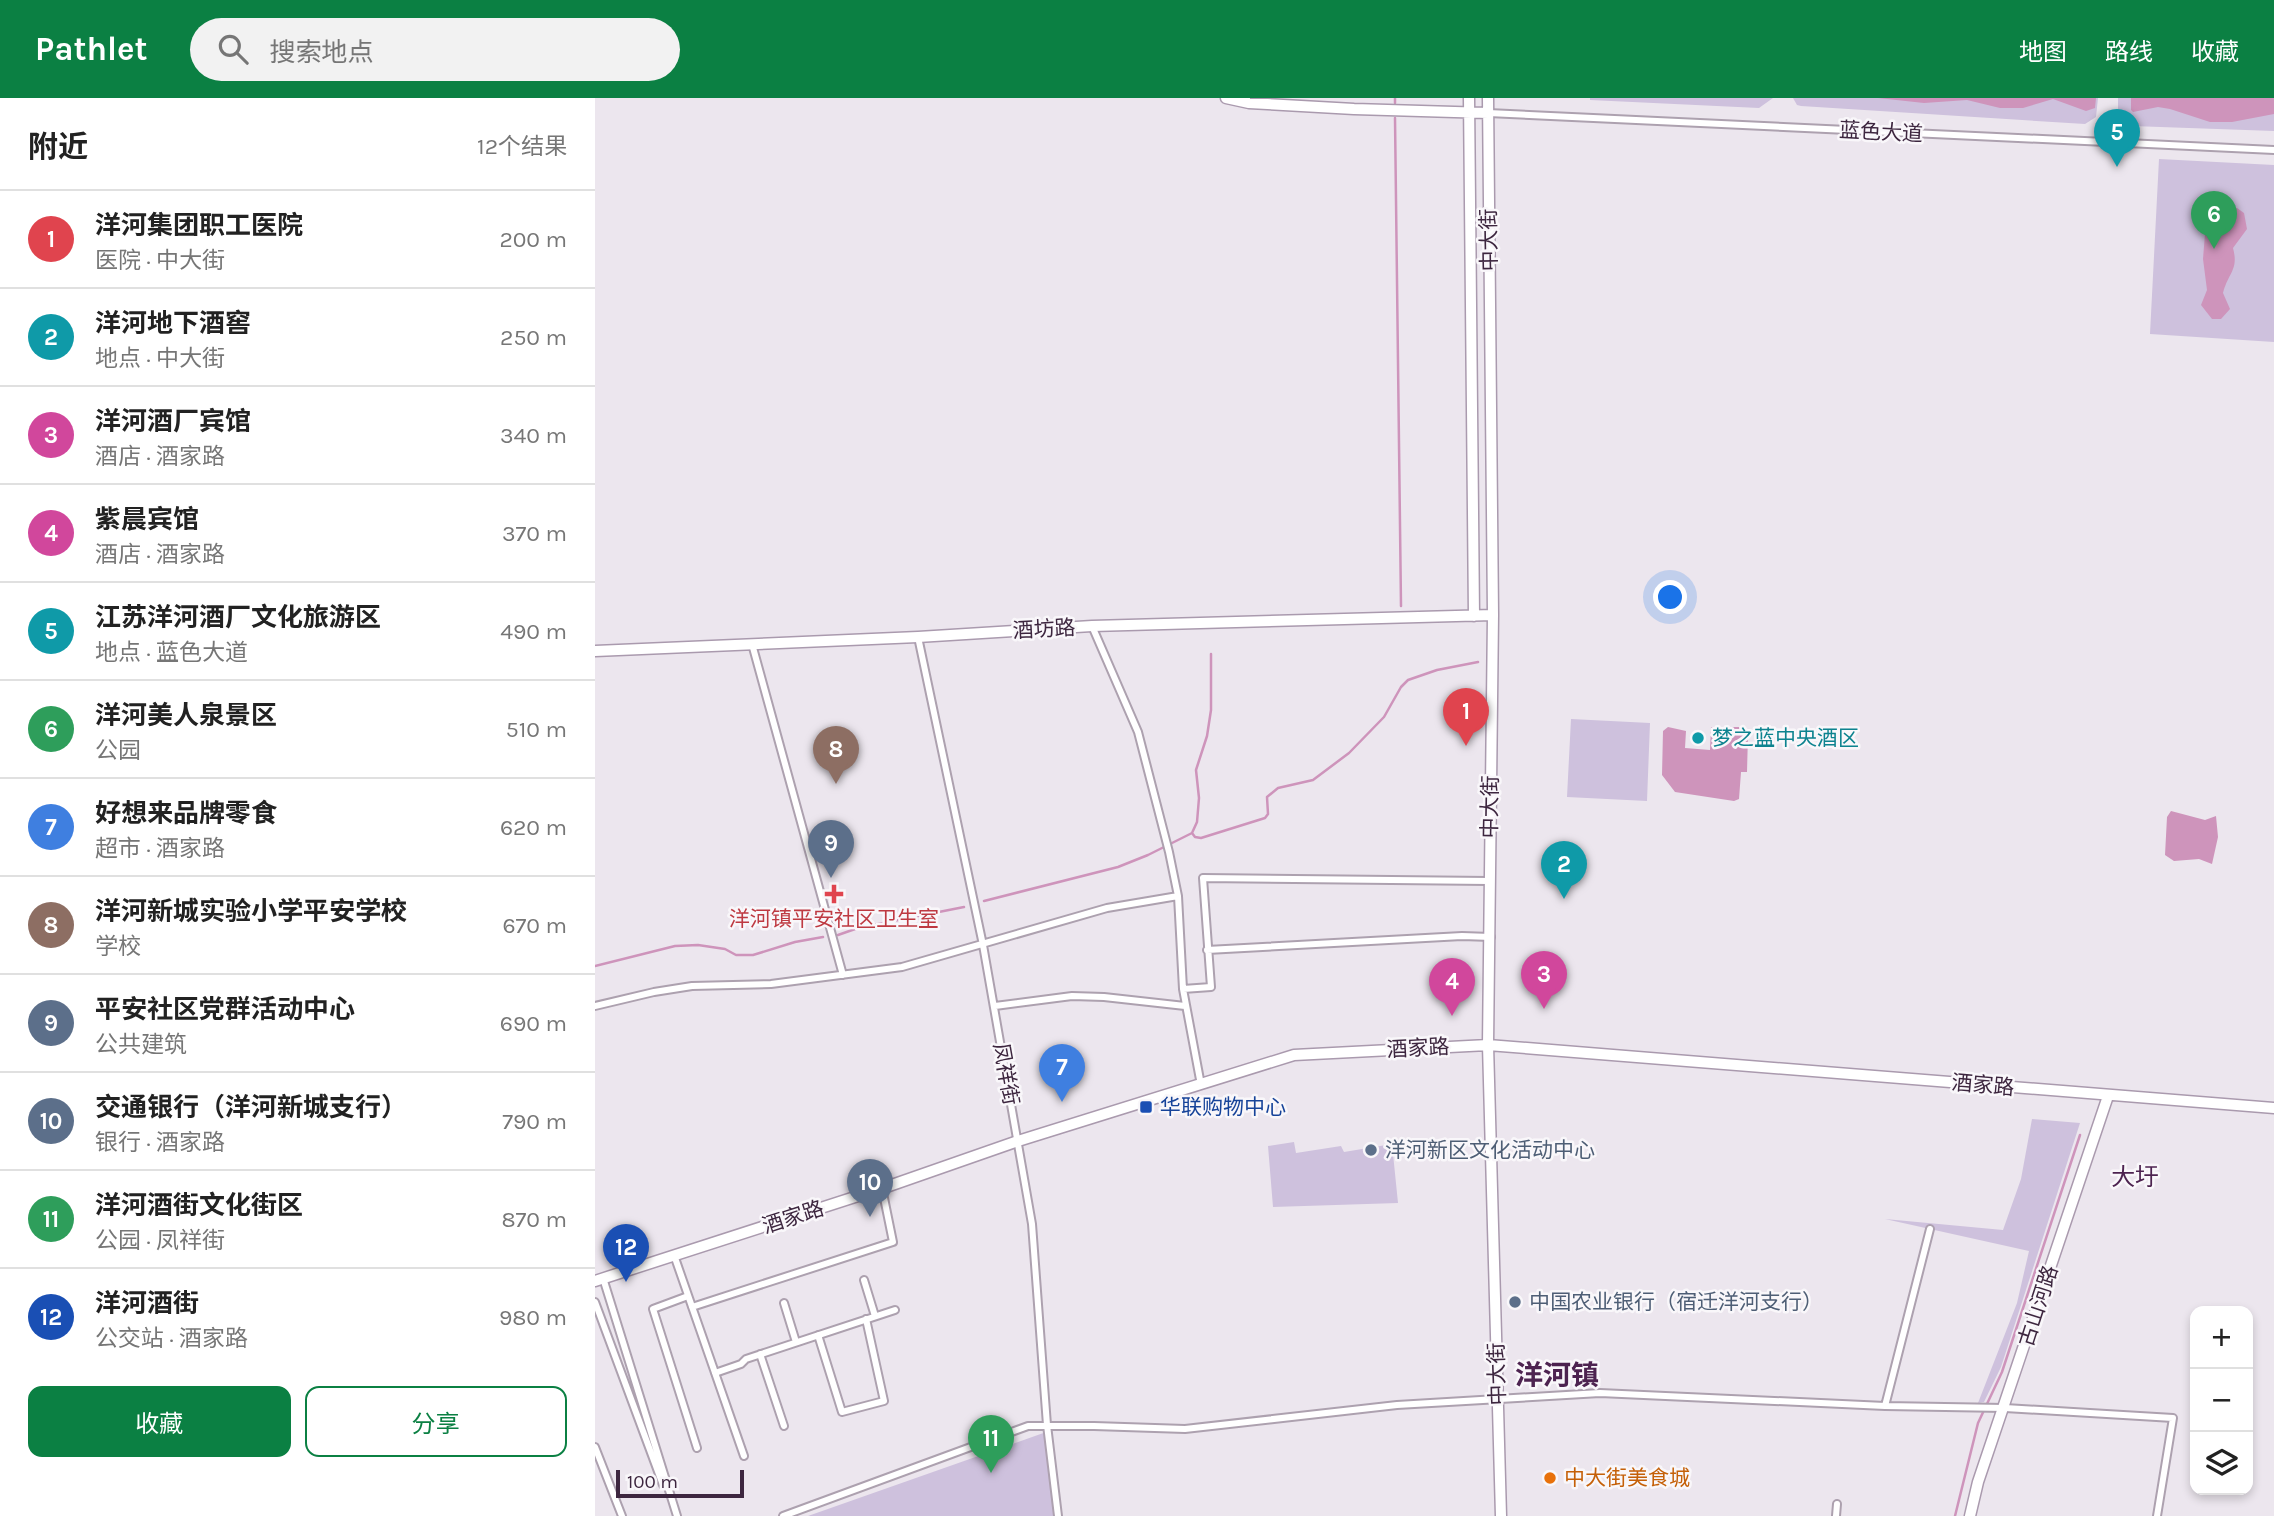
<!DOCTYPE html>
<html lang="zh">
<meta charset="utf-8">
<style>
body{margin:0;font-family:Karla,"Noto Sans SC",sans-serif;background:#f2f2f2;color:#222}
.controls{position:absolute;right:21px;bottom:21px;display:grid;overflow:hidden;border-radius:14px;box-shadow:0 4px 10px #0003}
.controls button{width:63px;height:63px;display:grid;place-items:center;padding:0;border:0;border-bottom:2px solid #e0e0e0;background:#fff;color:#222;font:35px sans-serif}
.scale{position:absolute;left:21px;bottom:18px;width:128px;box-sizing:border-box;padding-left:7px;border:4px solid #3d263f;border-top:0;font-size:19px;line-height:24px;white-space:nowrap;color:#3d263f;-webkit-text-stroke:5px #f9f7fa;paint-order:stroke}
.you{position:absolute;left:1076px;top:500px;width:24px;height:24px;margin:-18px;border:5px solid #fff;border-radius:50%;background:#1a73e8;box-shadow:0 0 0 10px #1a73e833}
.badge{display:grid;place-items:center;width:46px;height:46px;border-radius:50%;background:#0b8043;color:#fff;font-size:23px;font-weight:700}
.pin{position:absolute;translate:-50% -58px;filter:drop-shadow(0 2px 4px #0008)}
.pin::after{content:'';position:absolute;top:37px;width:24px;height:21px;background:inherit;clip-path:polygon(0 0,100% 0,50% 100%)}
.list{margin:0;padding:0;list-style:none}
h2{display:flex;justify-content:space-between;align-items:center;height:91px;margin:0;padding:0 28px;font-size:30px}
h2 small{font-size:23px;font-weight:400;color:#767676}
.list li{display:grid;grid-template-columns:46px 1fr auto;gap:21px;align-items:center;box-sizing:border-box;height:98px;padding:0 28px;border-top:2px solid #e0e0e0}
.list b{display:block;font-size:26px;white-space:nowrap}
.list p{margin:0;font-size:23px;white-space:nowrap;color:#767676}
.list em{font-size:23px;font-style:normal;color:#767676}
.actions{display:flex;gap:14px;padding:21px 28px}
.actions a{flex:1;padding:16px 0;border:2px solid #0b8043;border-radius:14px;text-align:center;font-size:24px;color:#0b8043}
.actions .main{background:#0b8043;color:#fff}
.icon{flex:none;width:38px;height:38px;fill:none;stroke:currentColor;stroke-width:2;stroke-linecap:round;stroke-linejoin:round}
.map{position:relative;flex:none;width:1679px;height:1418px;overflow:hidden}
header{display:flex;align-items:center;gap:42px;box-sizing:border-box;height:98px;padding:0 35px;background:#0b8043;color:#fff}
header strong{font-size:33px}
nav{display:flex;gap:38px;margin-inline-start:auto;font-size:24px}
.search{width:490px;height:63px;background:#f2f2f2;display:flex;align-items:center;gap:18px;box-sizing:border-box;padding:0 24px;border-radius:38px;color:#767676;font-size:26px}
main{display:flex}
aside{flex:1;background:#fff}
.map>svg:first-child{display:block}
.green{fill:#cec1dd}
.water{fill:#ce94bb}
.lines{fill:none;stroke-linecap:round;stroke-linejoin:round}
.stream{stroke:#ce94bb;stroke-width:2.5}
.street-casing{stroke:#ada1af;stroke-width:10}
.secondary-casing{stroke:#aa9aae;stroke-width:13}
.street{stroke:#fff;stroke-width:6}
.secondary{stroke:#fff;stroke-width:10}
.culture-dot{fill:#0f9aa8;stroke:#f9f7fa;stroke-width:2.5}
.health-dot{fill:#e0444e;stroke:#f9f7fa;stroke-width:2.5}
.transit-dot{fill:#1a4fb4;stroke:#f9f7fa;stroke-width:2.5}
.service-dot{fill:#5c6f8a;stroke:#f9f7fa;stroke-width:2.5}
.food-dot{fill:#e8710a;stroke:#f9f7fa;stroke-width:2.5}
.labels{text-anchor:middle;stroke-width:5;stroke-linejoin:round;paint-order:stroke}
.street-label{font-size:21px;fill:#3d263f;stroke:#f9f7fa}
.culture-label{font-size:21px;fill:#0d838f;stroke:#f9f7fa;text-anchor:start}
.health-label{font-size:21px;fill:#be3a42;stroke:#f9f7fa}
.transit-label{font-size:21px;fill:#164399;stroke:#f9f7fa;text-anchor:start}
.service-label{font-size:21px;fill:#4e5e75;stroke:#f9f7fa;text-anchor:start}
.food-label{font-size:21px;fill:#c56008;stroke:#f9f7fa;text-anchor:start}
.quarter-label{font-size:24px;fill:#4d2350;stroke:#f9f7fa}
.district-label{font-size:28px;font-weight:bold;fill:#4d2350;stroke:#f9f7fa}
</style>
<header>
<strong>Pathlet</strong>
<div class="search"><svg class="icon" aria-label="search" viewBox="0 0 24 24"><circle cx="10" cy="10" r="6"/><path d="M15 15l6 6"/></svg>搜索地点</div>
<nav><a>地图</a><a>路线</a><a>收藏</a></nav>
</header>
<main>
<aside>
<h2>附近<small>12个结果</small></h2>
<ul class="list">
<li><span class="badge" style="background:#e0444e">1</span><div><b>洋河集团职工医院</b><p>医院 · 中大街</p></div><em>200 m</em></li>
<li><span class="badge" style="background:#0f9aa8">2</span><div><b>洋河地下酒窖</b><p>地点 · 中大街</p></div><em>250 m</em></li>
<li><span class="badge" style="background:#d1479c">3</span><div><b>洋河酒厂宾馆</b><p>酒店 · 酒家路</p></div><em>340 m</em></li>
<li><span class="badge" style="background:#d1479c">4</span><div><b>紫晨宾馆</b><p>酒店 · 酒家路</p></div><em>370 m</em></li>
<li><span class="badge" style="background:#0f9aa8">5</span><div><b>江苏洋河酒厂文化旅游区</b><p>地点 · 蓝色大道</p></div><em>490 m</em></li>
<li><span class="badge" style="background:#2e9e5b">6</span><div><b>洋河美人泉景区</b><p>公园</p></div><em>510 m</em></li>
<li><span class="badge" style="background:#3f7fe0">7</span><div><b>好想来品牌零食</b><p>超市 · 酒家路</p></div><em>620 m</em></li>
<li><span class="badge" style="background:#8d6e63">8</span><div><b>洋河新城实验小学平安学校</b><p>学校</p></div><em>670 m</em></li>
<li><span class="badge" style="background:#5c6f8a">9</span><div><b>平安社区党群活动中心</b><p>公共建筑</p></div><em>690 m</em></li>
<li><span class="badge" style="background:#5c6f8a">10</span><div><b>交通银行（洋河新城支行）</b><p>银行 · 酒家路</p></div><em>790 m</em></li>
<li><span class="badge" style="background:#2e9e5b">11</span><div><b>洋河酒街文化街区</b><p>公园 · 凤祥街</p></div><em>870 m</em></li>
<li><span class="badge" style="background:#1a4fb4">12</span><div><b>洋河酒街</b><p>公交站 · 酒家路</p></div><em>980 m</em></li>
</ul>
<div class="actions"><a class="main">收藏</a><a>分享</a></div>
</aside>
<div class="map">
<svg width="1679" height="1418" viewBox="0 0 1679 1418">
<rect width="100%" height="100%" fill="#ece6ee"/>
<!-- green -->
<path class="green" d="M995,0H1178L1164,10L995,2Z
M1198,0H1503L1501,19L1490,26L1206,8L1202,7Z
M1523,0H1679V33L1537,28L1530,25L1523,17Z
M1564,61L1679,67V244L1555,236Z
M976,621L1055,625L1052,703L972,699Z
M1437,1021L1485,1025L1406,1269L1389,1304L1383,1305L1422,1205L1434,1153L1290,1121L1408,1132L1426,1081Z
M699,1044L701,1055L746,1048L749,1054L797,1046L803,1105L678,1109L673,1048Z
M454,1333L463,1418H213Z"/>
<!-- water -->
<path class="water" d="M1283,0H1501L1500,10L1491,13L1458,1L1428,10H1405L1372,2L1329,5Z
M1536,0H1679V16L1637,24H1615L1575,11L1563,9L1538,14L1536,12Z
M1642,110L1649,115L1652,131L1638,150C1644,172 1633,175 1628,195L1635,211L1626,221H1617L1606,207L1612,192L1608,161L1611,123L1614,115L1621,111Z
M1073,629L1091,633L1090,650L1115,652L1116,629H1148L1153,637L1152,674H1146L1144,701L1139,703L1080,694L1067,677L1068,633Z
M1576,713L1610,722L1621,718L1623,739L1617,766L1604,761L1579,763L1570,757L1572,719Z"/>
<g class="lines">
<!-- stream -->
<path class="stream" d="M800,0V5
M800,20L806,508
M597,735L600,739L606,740L670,720L673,716L672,699L683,690L718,682L754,655L789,619L806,589L813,582L842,572L883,564
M389,803L523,769L553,757L597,735L602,724L604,700L601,672L612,638L616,612V556
M243,837L263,830L369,809
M0,868L80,848L103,847L130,851L141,857H158L200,844L228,839
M1360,1418L1383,1325L1407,1274L1485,1037"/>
<!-- street casing -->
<g class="street-casing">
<path id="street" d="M893,15L1679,52
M497,528L543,634L574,754L583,798L588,891L606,987
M323,539L388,847L437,1126L452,1327L463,1418
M157,546L248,877
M612,852L867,838L896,839
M588,891L616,889L608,780L894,783
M0,908L59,894L97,888L176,886L307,869L512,810L583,798
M400,908L477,898L509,899L590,908
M79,1157L149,1358
M8,1180L82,1418
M269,1182L280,1218
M93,1198L58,1211L102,1350
M0,1204L68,1387
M189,1205L201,1244
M97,1209L298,1144L287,1090
M223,1237L247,1314L289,1303L271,1221
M165,1256L189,1328
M120,1275L146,1266L151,1261L300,1212
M1290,1308L1335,1131
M0,1349L27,1418
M188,1418L433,1328H499L590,1331L802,1307L1005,1295L1290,1308L1410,1310L1578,1320L1562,1418
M1241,1418L1242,1406"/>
</g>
<!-- secondary casing -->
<g class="secondary-casing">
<path id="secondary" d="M631,0L654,5L759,11L893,15
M874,0L879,518
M893,0L898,517L893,947L906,1418
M0,553L323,539L497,528L898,517
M0,1183L294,1088L423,1043L699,957L893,947L1679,1010
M1375,1418L1383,1384L1513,998"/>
</g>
<!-- street -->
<use href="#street" class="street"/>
<!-- secondary -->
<use href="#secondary" class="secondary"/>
</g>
<!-- markers -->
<circle class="culture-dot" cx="1103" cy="640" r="7"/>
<path class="health-dot" d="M235.5 785.5h7v7h7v7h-7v7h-7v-7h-7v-7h7z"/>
<rect class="transit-dot" x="544" y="1002" width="14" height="14" rx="3.5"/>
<g class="service-dot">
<circle cx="776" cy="1052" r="7"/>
<circle cx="920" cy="1204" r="7"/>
</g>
<circle class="food-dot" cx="955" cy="1380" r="7"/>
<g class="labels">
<!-- street labels -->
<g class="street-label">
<text transform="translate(1286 34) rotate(3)" y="7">蓝色大道</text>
<text transform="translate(894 142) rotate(-91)" y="7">中大街</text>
<text transform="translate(449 531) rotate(-3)" y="7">酒坊路</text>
<text transform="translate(895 709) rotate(-89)" y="7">中大街</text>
<text transform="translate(823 950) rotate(-3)" y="7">酒家路</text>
<text transform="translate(411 976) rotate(80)" y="7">凤祥街</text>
<text transform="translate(1388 987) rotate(5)" y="7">酒家路</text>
<text transform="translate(198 1119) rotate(-18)" y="7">酒家路</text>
<text transform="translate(1443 1208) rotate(-72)" y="7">古山河路</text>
<text transform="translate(902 1276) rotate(-92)" y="7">中大街</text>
</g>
<!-- culture labels -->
<g class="culture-label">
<text x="1117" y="647">梦之蓝中央酒区</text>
</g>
<!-- health labels -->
<g class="health-label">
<text x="239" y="828">洋河镇平安社区卫生室</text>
</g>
<!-- transit labels -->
<g class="transit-label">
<text x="565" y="1016">华联购物中心</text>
</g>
<!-- service labels -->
<g class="service-label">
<text x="790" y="1059">洋河新区文化活动中心</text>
<text x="934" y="1211">中国农业银行（宿迁洋河支行）</text>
</g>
<!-- food labels -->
<g class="food-label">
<text x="969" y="1387">中大街美食城</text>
</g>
<!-- quarter labels -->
<g class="quarter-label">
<text x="1540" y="1087">大圩</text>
</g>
<!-- district labels -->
<g class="district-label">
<text x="962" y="1287">洋河镇</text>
</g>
</g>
</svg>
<div class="controls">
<button>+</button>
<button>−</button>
<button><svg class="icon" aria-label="layers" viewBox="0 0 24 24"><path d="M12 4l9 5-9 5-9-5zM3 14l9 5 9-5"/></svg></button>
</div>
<div class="scale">100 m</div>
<div class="you"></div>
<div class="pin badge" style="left:871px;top:648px;background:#e0444e">1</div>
<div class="pin badge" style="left:969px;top:801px;background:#0f9aa8">2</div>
<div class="pin badge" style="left:949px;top:911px;background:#d1479c">3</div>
<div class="pin badge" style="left:857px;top:918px;background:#d1479c">4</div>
<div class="pin badge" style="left:1522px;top:69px;background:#0f9aa8">5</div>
<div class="pin badge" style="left:1619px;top:151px;background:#2e9e5b">6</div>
<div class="pin badge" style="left:467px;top:1004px;background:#3f7fe0">7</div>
<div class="pin badge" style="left:241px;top:686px;background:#8d6e63">8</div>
<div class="pin badge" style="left:236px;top:780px;background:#5c6f8a">9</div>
<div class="pin badge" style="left:275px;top:1119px;background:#5c6f8a">10</div>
<div class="pin badge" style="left:396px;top:1375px;background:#2e9e5b">11</div>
<div class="pin badge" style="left:31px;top:1184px;background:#1a4fb4">12</div>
</div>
</main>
